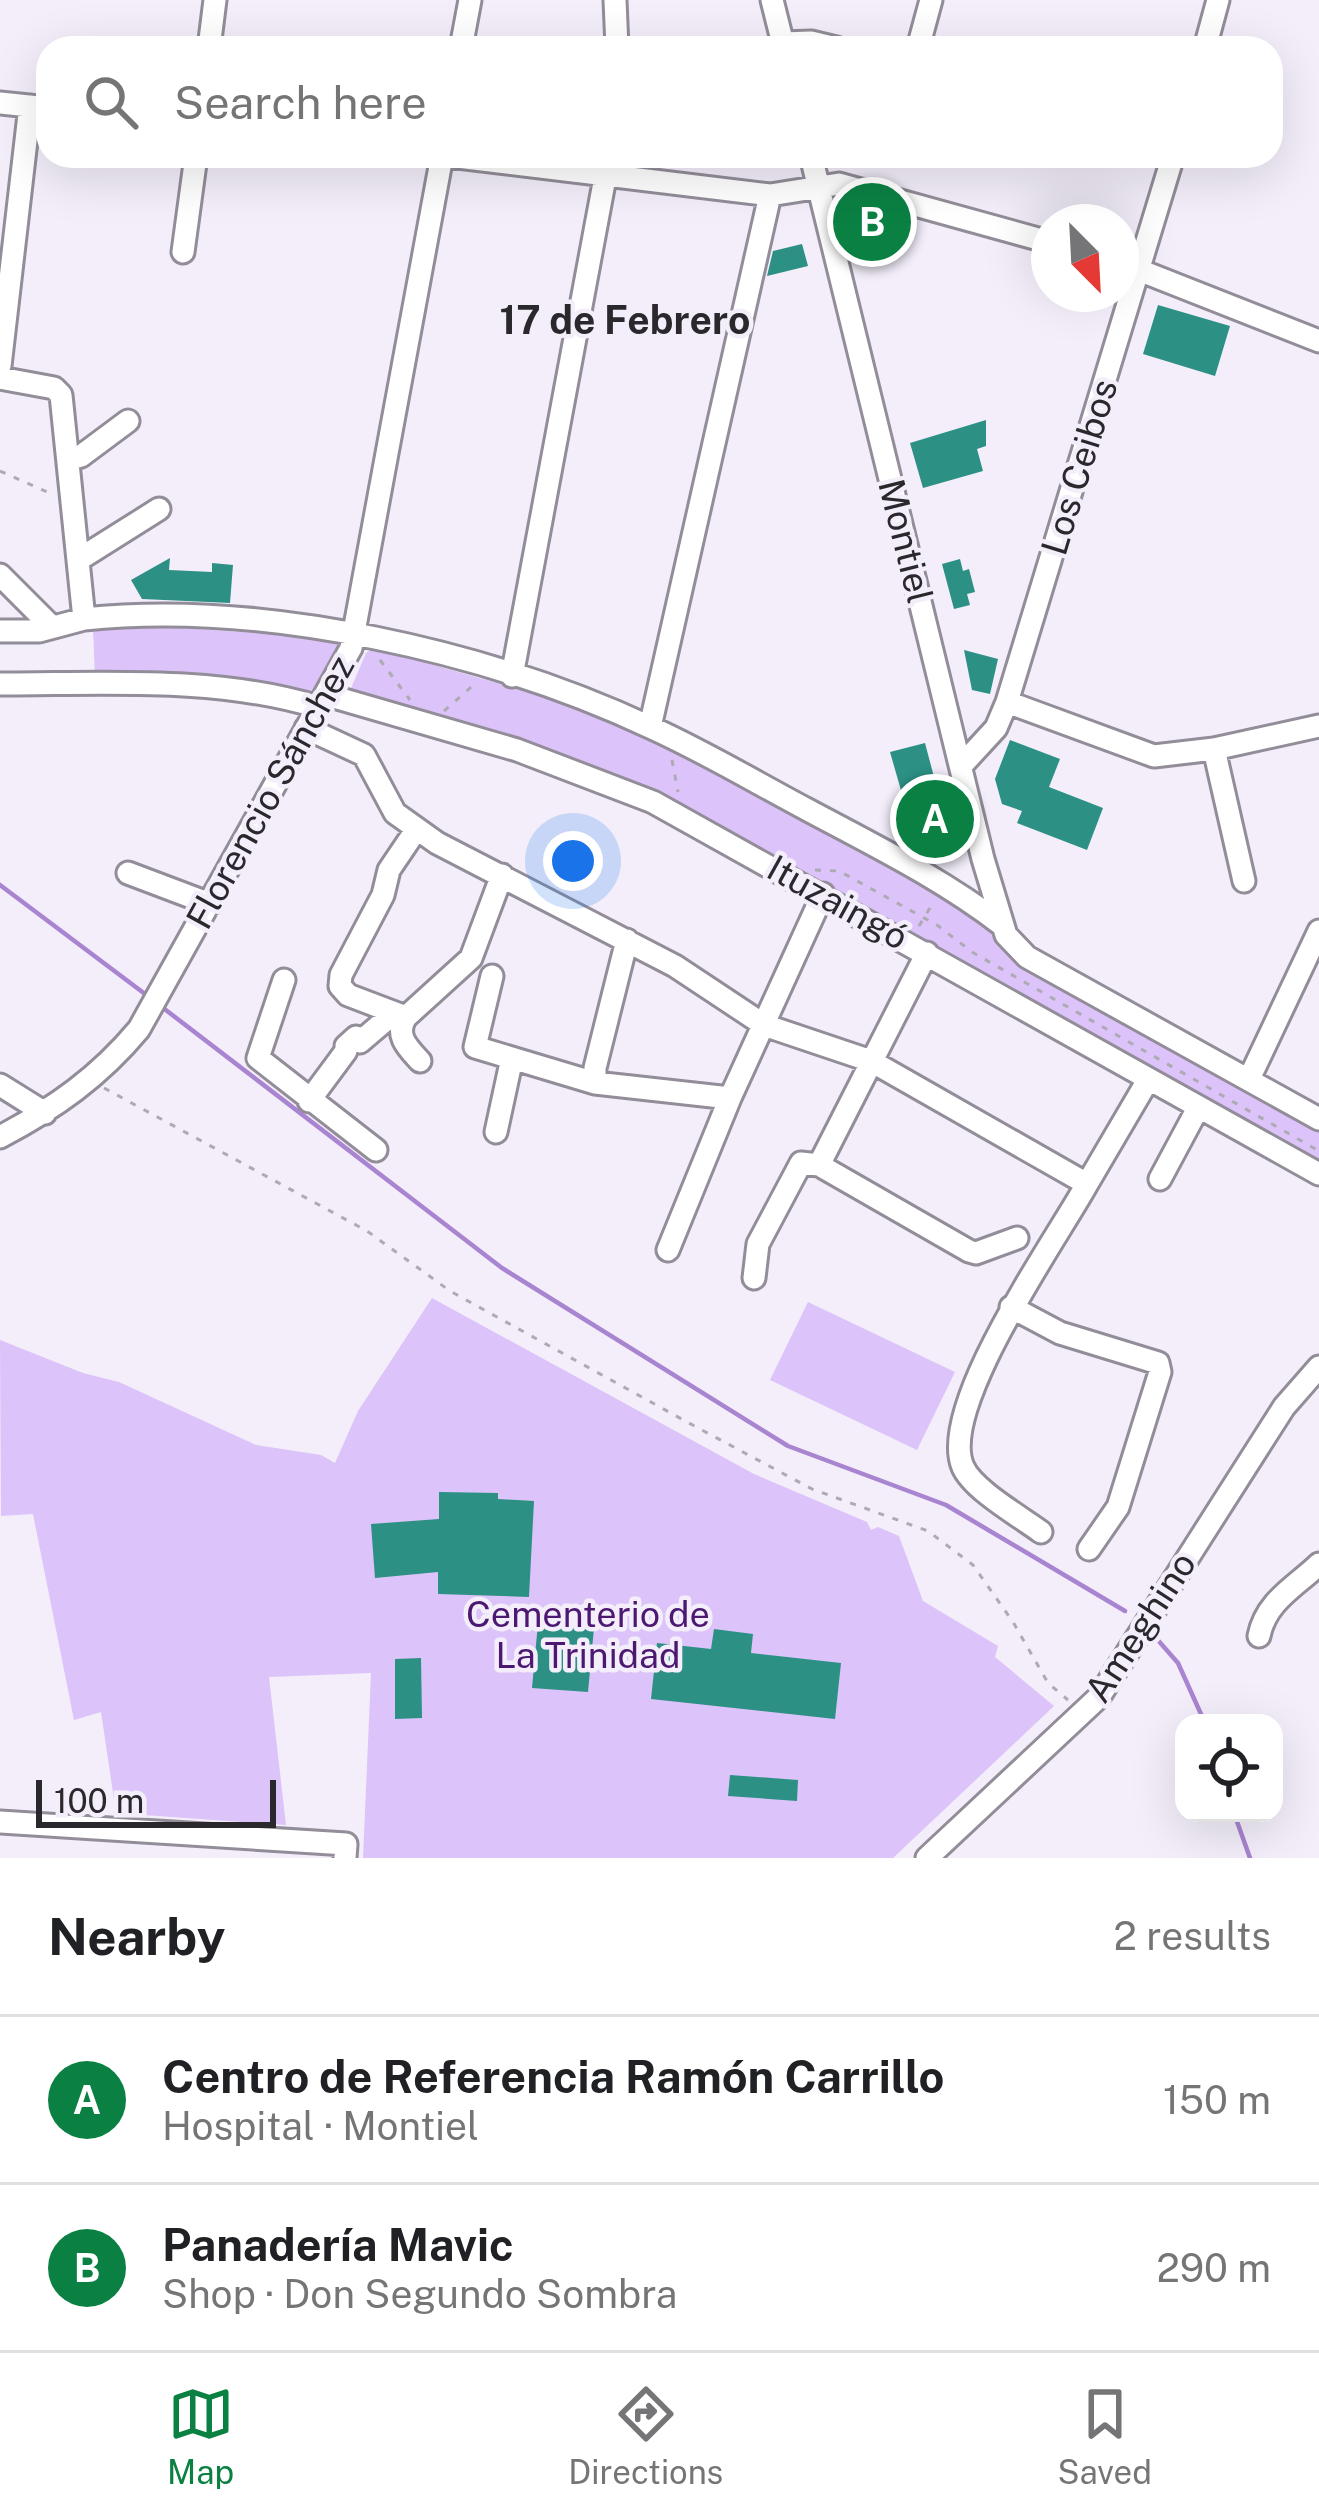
<!DOCTYPE html>
<meta charset="utf-8">
<style>
body{margin:0;font-family:"Public Sans",sans-serif;background:#f6f6f6;color:#202124}
.controls{position:absolute;right:36px;bottom:36px;display:grid;overflow:hidden;border-radius:24px;box-shadow:0 12px 48px #0002}
.controls button{width:108px;height:108px;display:grid;place-items:center;padding:0;border:0;border-bottom:3px solid #e0e0e0;background:#fff;color:#202124;font:60px sans-serif}
.compass{position:absolute;left:1031px;top:204px;width:108px;height:108px;border-radius:50%;background:#fff;box-shadow:0 12px 48px #0002;rotate:156deg}
.scale{position:absolute;left:36px;bottom:30px;width:240px;box-sizing:border-box;padding-left:12px;border:6px solid #2a282c;border-top:0;font-size:33px;line-height:42px;white-space:nowrap;color:#2a282c;-webkit-text-stroke:9px #f3eefa;paint-order:stroke}
.you{position:absolute;left:573px;top:861px;width:42px;height:42px;margin:-30px;border:9px solid #fff;border-radius:50%;background:#1a73e8;box-shadow:0 0 0 18px #1a73e833}
.badge{display:grid;place-items:center;width:78px;height:78px;border-radius:50%;background:#0b8043;color:#fff;font-size:39px;font-weight:700}
.pin{position:absolute;translate:-50% -50%;border:6px solid #fff;box-shadow:0 3px 12px #0006}
.list{margin:0;padding:0;list-style:none}
h2{display:flex;justify-content:space-between;align-items:center;height:156px;margin:0;padding:0 48px;font-size:51px}
h2 small{font-size:39px;font-weight:400;color:#757577}
.list li{display:grid;grid-template-columns:78px 1fr auto;gap:36px;align-items:center;box-sizing:border-box;height:168px;padding:0 48px;border-top:3px solid #e0e0e0}
.list b{display:block;font-size:45px;white-space:nowrap}
.list p{margin:0;font-size:39px;white-space:nowrap;color:#757577}
.list em{font-size:39px;font-style:normal;color:#757577}
.icon{flex:none;width:66px;height:66px;fill:none;stroke:currentColor;stroke-width:2;stroke-linecap:round;stroke-linejoin:round}
.map{position:relative;flex:none;width:1319px;height:1858px;overflow:hidden}
.search{position:absolute;background:#fff;box-shadow:0 12px 48px #0002;left:36px;right:36px;top:36px;height:132px;display:flex;align-items:center;gap:30px;box-sizing:border-box;padding:0 42px;border-radius:36px;color:#757577;font-size:45px}
.sheet{height:492px;background:#fff}
nav{display:flex;justify-content:space-around;align-items:center;box-sizing:border-box;height:168px;border-top:3px solid #e0e0e0;background:#fff;font-size:33px;color:#757577}
nav a{display:grid;justify-items:center;gap:6px}
nav .on{color:#0b8043}
.map>svg:first-child{display:block}
.green{fill:#dcc3f9}
.lines{fill:none;stroke-linecap:round;stroke-linejoin:round}
.stream{stroke:#a984d0;stroke-width:4.5}
.building{fill:#2c9085}
.minor-casing{stroke:#928d98;stroke-width:27}
.path{stroke:#aeaab3;stroke-width:3;stroke-dasharray:6 9;stroke-linecap:butt}
.minor{stroke:#fff;stroke-width:21}
.labels{text-anchor:middle;stroke-width:9;stroke-linejoin:round;paint-order:stroke}
.street-label{font-size:36px;fill:#2a282c;stroke:#f3eefa}
.park-label{font-size:36px;fill:#4c1872;stroke:#f3eefa}
.neighbourhood-label{font-size:39px;font-weight:bold;fill:#2a282c;stroke:#f3eefa}
</style>
<div class="map">
<svg width="1319" height="1858" viewBox="0 0 1319 1858">
<rect width="100%" height="100%" fill="#f3eefa"/>
<!-- green -->
<path class="green" d="M93,628H183L345,639L316,697L95,678Z
M374,648L528,692L653,738L963,903L1022,965L1319,1130V1165L741,841L349,693L366,653Z
M432,1298L754,1474L867,1522L871,1530L878,1527L899,1536L923,1601L998,1646L995,1657L1054,1706L893,1858H363L371,1673L269,1677L286,1825L116,1813L101,1712L74,1720L33,1514L1,1516L0,1340L83,1373L119,1382L256,1445L321,1455L335,1463L358,1411Z
M808,1302L955,1372L917,1450L770,1380Z"/>
<g class="lines">
<!-- stream -->
<path class="stream" d="M0,885L149,997
M158,1004L502,1268L788,1446L946,1505L1125,1611
M1149,1630L1178,1663L1205,1723
M1234,1813L1250,1858"/>
</g>
<!-- building -->
<path class="building" d="M869,208L882,212L886,226L862,233L858,218Z
M802,244L808,266L767,276L773,251Z
M1158,305L1230,326L1215,376L1143,354Z
M986,420V446L977,449L983,471L923,488L910,443Z
M170,558L169,570L212,572V563L233,565L230,603L142,599L131,580Z
M960,559L963,571L969,569L975,592L967,594L970,605L954,609L942,564Z
M964,650L998,659L990,694L972,690Z
M1010,740L1060,759L1049,787L1103,808L1087,850L1017,823L1022,811L1002,804L995,779Z
M925,743L943,811L955,808L960,827L948,831L956,857L936,863L919,853L890,752Z
M439,1492L498,1493V1499L534,1501L529,1597L438,1594V1572L375,1578L371,1524L439,1519Z
M538,1623L594,1628L588,1692L532,1688Z
M714,1629L753,1634L751,1653L841,1663L835,1719L651,1699L657,1643L711,1649Z
M421,1658L422,1718L395,1719V1659Z
M730,1775L798,1780L797,1801L728,1796Z"/>
<g class="lines">
<!-- minor casing -->
<g class="minor-casing">
<path id="minor" d="M615,0L617,48
M772,0L784,48
M783,43L811,42L836,48
M209,48L215,0
M461,48L470,0
M918,48L931,0
M1205,48L1218,0
M0,103L48,108
M449,156L770,195L839,184L1049,242
M811,156L983,859L1006,935L1027,957L1319,1119
M183,252L196,156
M1121,263L1319,341
M0,366L30,106
M0,378L54,388L61,395L84,619C264,600 490,652 652,728C705,752 755,782 806,809C873,845 941,878 1002,925
M68,460L81,456L128,421
M78,560L159,509
M0,575L52,627
M0,631H39L84,619
M512,676L609,156
M0,684C106,684 216,676 318,707
M327,695L517,750L653,802L1319,1174
M1007,702L1154,756L1214,749L1319,726
M650,727L770,195
M306,728L364,755L395,813L437,843L675,966L764,1025L871,1061L1087,1184L1148,1080
M1214,749L1244,881
M961,766L996,728L1007,702L1173,156
M416,830L389,870L383,895L341,975L340,986L348,995L406,1017L471,958L502,875
M128,873L210,904
M927,953L819,1165L969,1251L976,1253L1017,1238
M492,976L475,1047L595,1083L730,1098
M284,980L258,1058L376,1150
M406,1017C394,1035 408,1048 420,1061
M1249,1079L1319,931
M595,1083V1068L627,940
M0,1085L45,1113
M309,1101L346,1051V1046L356,1037L360,1042L394,1013
M496,1132L512,1058
M0,1137C55,1108 99,1077 139,1029L351,648L442,156
M1160,1179L1198,1108
M668,1250L730,1098L823,894
M754,1278L758,1244L801,1163L819,1165
M1011,1307L1060,1333L1158,1363L1160,1372L1118,1507L1089,1549
M1041,1532C1021,1517 973,1490 963,1467C937,1408 1056,1240 1087,1184
M1259,1636C1266,1601 1295,1587 1319,1564
M0,1822L346,1844L345,1858
M927,1858L1099,1697L1284,1407L1319,1367"/>
</g>
<!-- path -->
<path class="path" d="M0,471L54,495
M380,660L410,700
M444,711L477,682
M672,760L678,792
M815,870L839,871L937,925L972,952L1319,1151
M919,926L933,903
M104,1088L367,1231L450,1291L687,1422L812,1489L928,1531L973,1565L1013,1622L1048,1683L1068,1700"/>
<!-- minor -->
<use href="#minor" class="minor"/>
</g>
<g class="labels">
<!-- street labels -->
<g class="street-label">
<text transform="translate(1079 467) rotate(-73)" y="13">Los Ceibos</text>
<text transform="translate(906 541) rotate(76)" y="13">Montiel</text>
<text transform="translate(270 792) rotate(-61)" y="13">Florencio Sánchez</text>
<text transform="translate(838 902) rotate(29)" y="13">Ituzaingó</text>
<text transform="translate(1140 1627) rotate(-57)" y="13">Ameghino</text>
</g>
<!-- park labels -->
<g class="park-label">
<text x="588" y="1627">Cementerio de<tspan x="588" dy="41">La Trinidad</tspan></text>
</g>
<!-- neighbourhood labels -->
<g class="neighbourhood-label">
<text x="625" y="334">17 de Febrero</text>
</g>
</g>
</svg>
<div class="controls">
<button><svg class="icon" aria-label="locate" viewBox="0 0 24 24"><circle cx="12" cy="12" r="6"/><path d="M12 2v4M12 18v4M2 12h4M18 12h4"/></svg></button>
</div>
<svg class="compass" viewBox="-18 -18 36 36"><path d="M0-13l5 13h-10z" fill="#e53935"/><path d="M0 13l5-13h-10z" fill="#757577"/></svg>
<div class="scale">100 m</div>
<div class="you"></div>
<div class="pin badge" style="left:935px;top:819px">A</div>
<div class="pin badge" style="left:872px;top:222px">B</div>
<div class="search"><svg class="icon" aria-label="search" viewBox="0 0 24 24"><circle cx="10" cy="10" r="6"/><path d="M15 15l6 6"/></svg>Search here</div>
</div>
<section class="sheet">
<h2>Nearby<small>2 results</small></h2>
<ul class="list">
<li><span class="badge">A</span><div><b>Centro de Referencia Ramón Carrillo</b><p>Hospital · Montiel</p></div><em>150 m</em></li>
<li><span class="badge">B</span><div><b>Panadería Mavic</b><p>Shop · Don Segundo Sombra</p></div><em>290 m</em></li>
</ul>
</section>
<nav>
<a class="on"><svg class="icon" aria-label="map" viewBox="0 0 24 24"><path d="M3 6l6-2 6 2 6-2v14l-6 2-6-2-6 2zM9 4v14M15 6v14"/></svg>Map</a>
<a><svg class="icon" aria-label="directions" viewBox="0 0 24 24"><path d="M12 3l9 9-9 9-9-9zM9 14v-3h6M13 9l2 2-2 2"/></svg>Directions</a>
<a><svg class="icon" aria-label="saved" viewBox="0 0 24 24"><path d="M7 4h10v16l-5-4-5 4z"/></svg>Saved</a>
</nav>
